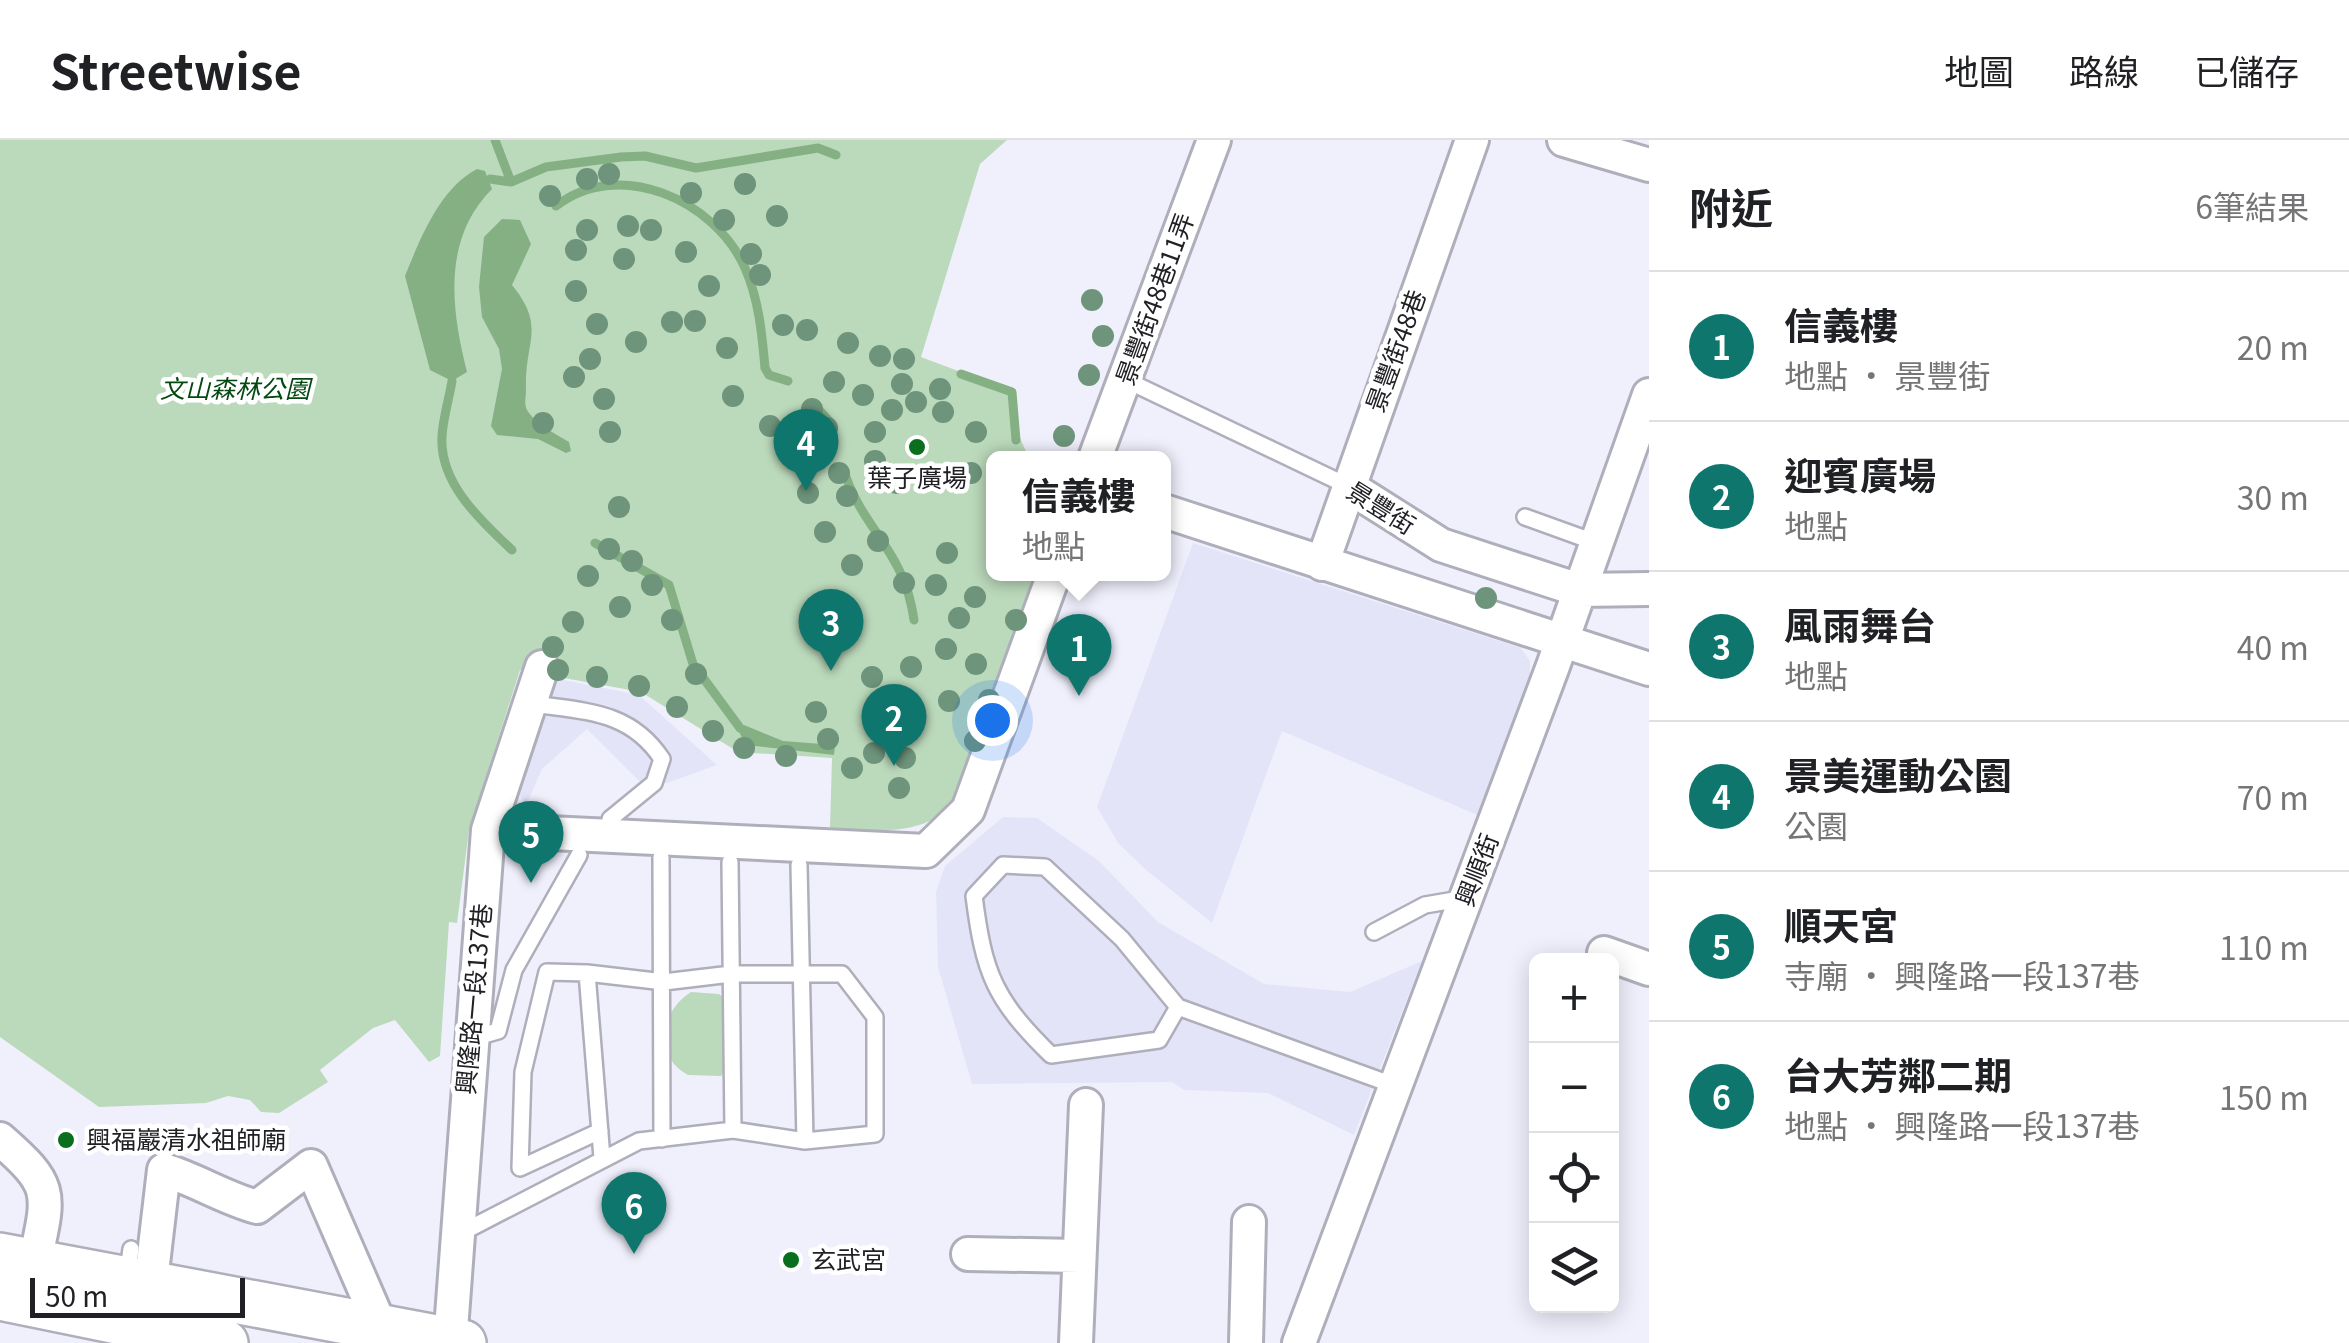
<!DOCTYPE html>
<html lang="zh-TW">
<meta charset="utf-8">
<style>
body{margin:0;font-family:Georgia,"Noto Sans TC",serif;background:#f2f2f2;color:#202124}
.controls{position:absolute;right:30px;bottom:30px;display:grid;overflow:hidden;border-radius:15px;box-shadow:0 5px 25px #0003}
.controls button{width:90px;height:90px;display:grid;place-items:center;padding:0;border:0;border-bottom:2px solid #e0e0e0;background:#fff;color:#202124;font:50px sans-serif}
.scale{position:absolute;left:30px;bottom:25px;width:215px;box-sizing:border-box;padding-left:10px;border:5px solid #202025;border-top:0;font-size:28px;line-height:35px;white-space:nowrap;color:#202025;-webkit-text-stroke:8px #fff;paint-order:stroke}
.you{position:absolute;left:992px;top:580px;width:35px;height:35px;margin:-25px;border:8px solid #fff;border-radius:50%;background:#1a73e8;box-shadow:0 0 0 15px #1a73e833}
.badge{display:grid;place-items:center;width:65px;height:65px;border-radius:50%;background:#0f766e;color:#fff;font-size:32px;font-weight:700}
.pin{position:absolute;translate:-50% -82px;filter:drop-shadow(0 2px 5px #0008)}
.pin::after{content:'';position:absolute;top:52px;width:35px;height:30px;background:inherit;clip-path:polygon(0 0,100% 0,50% 100%)}
.popup{position:absolute;left:986px;top:311px;width:185px;height:130px;box-sizing:border-box;display:grid;place-content:center;border-radius:15px;background:#fff;filter:drop-shadow(0 2px 8px #0005);font-size:32px;white-space:nowrap;color:#757577}
.popup b{font-size:38px;color:#202124}
.popup::after{content:'';position:absolute;left:50%;top:100%;margin-left:-20px;border:20px solid transparent;border-top-color:#fff}
.list{margin:0;padding:0;list-style:none}
h2{display:flex;justify-content:space-between;align-items:center;height:130px;margin:0;padding:0 40px;font-size:42px}
h2 small{font-size:32px;font-weight:400;color:#757577}
.list li{display:grid;grid-template-columns:65px 1fr auto;gap:30px;align-items:center;box-sizing:border-box;height:150px;padding:0 40px;border-top:2px solid #e0e0e0}
.list b{display:block;font-size:38px;white-space:nowrap}
.list p{margin:0;font-size:32px;white-space:nowrap;color:#757577}
.list em{font-size:32px;font-style:normal;color:#757577}
.icon{flex:none;width:55px;height:55px;fill:none;stroke:currentColor;stroke-width:2;stroke-linecap:round;stroke-linejoin:round}
.map{position:relative;flex:none;width:1649px;height:1203px;overflow:hidden}
header{display:flex;align-items:center;gap:60px;box-sizing:border-box;height:140px;padding:0 50px;background:#fff;border-bottom:2px solid #e0e0e0}
header strong{font-size:48px}
nav{display:flex;gap:55px;margin-inline-start:auto;font-size:35px}
main{display:flex}
aside{flex:1;background:#fff}
.map>svg:first-child{display:block}
.built{fill:#e3e4f8}
.green{fill:#bbd9bb}
.water{fill:#84b084}
.lines{fill:none;stroke-linecap:round;stroke-linejoin:round}
.stream{stroke:#84b084;stroke-width:9}
.lane-casing{stroke:#afafbb;stroke-width:20}
.street-casing{stroke:#afafbb;stroke-width:38}
.secondary-casing{stroke:#afafbb;stroke-width:50}
.lane{stroke:#fff;stroke-width:15}
.street{stroke:#fff;stroke-width:32}
.secondary{stroke:#fff;stroke-width:45}
.tree{fill:#6e947b}
.poi-dot{fill:#096f1e;stroke:#fff;stroke-width:4}
.labels{text-anchor:middle;stroke-width:9;stroke-linejoin:round;paint-order:stroke}
.street-label{font-size:25px;fill:#202025;stroke:#fff}
.park-label{font-size:25px;font-style:italic;fill:#034910;stroke:#fff}
.poi-label{font-size:25px;fill:#202025;stroke:#fff;text-anchor:start}
</style>
<header>
<strong>Streetwise</strong>
<nav><a>地圖</a><a>路線</a><a>已儲存</a></nav>
</header>
<main>
<div class="map">
<svg width="1649" height="1203" viewBox="0 0 1649 1203">
<rect width="100%" height="100%" fill="#f0f0fd"/>
<!-- built -->
<path class="built" d="M1193,403L1521,508L1530,521V537L1477,675L1282,591L1212,783L1145,729L1118,703L1097,667Z
M554,538L639,555L717,625L667,643L640,642L587,589L542,629L526,666L519,654Z
M1003,677L1037,678L1099,721L1158,782L1264,844L1350,852L1422,821L1354,995L1268,953L1184,950L1172,942L972,944L938,827L936,752L945,726Z"/>
<!-- green -->
<path class="green" d="M0,0H1007L980,24L921,217L1014,252L1015,287L1029,318H994V434H1038L955,664C918,698 877,690 830,688L832,618L738,612L641,552L520,530L469,690L457,783L449,782L440,916L429,922L395,880L373,888L320,930L328,942L279,973L261,972L250,960L228,956L206,963L99,967L0,897Z
M691,852L719,854C747,873 744,915 721,936L688,935C653,917 661,870 691,852Z"/>
<!-- water -->
<path class="water" d="M477,29L485,31L492,49C442,99 451,169 467,232L452,241L430,230L405,136C420,99 440,48 477,29Z
M502,79L520,80L531,104L512,145C547,188 524,201 526,250C526,260 523,265 529,273C539,286 556,294 569,302L571,311L566,313L538,299L497,295L491,286L502,229L499,209L482,177L479,147L484,97Z
M744,585L783,601L835,605L834,615L746,605L738,590Z"/>
<g class="lines">
<!-- stream -->
<path class="stream" d="M495,0L511,42
M490,39L511,42L546,27L621,17L645,16L696,28L818,8L836,15
M556,66C619,17 715,60 745,128C759,160 762,194 765,228L769,235L788,241
M961,234L1012,252L1016,300
M452,241C449,259 443,278 442,296C439,343 481,381 512,410
M813,263L829,281L833,294
M843,328C862,391 904,408 914,480
M595,403L669,445L693,524L740,588"/>
<!-- lane casing -->
<g class="lane-casing">
<path id="lane" d="M1126,240L1348,346
M1525,377L1597,403
M528,563C583,572 629,569 662,619L654,643L610,679
M661,717L662,999
M730,722L733,990
M799,725L805,1001
M1374,792L1425,765L1466,758
M587,833L547,832L523,932L520,1028L600,991
M1178,867L1159,900L1051,915C994,859 984,834 974,756L1003,725L1045,727L1122,799L1178,867L1393,945
M470,899L498,891L514,830L579,715
M461,1093L639,1001L733,990L805,1001L875,994V877L842,834H731L664,842L587,833L602,1018
M127,1137L131,1109"/>
</g>
<!-- street casing -->
<g class="street-casing">
<path id="street" d="M1564,0L1649,25
M1095,318L1214,0
M1348,346L1441,405L1579,450L1649,449
M1164,371L1649,529
M1322,424L1472,0
M488,690L926,711L968,670L1054,434
M1604,813L1649,829
M0,999C54,1046 50,1052 35,1121
M968,1114L1079,1116
M151,1141L164,1030C197,1040 224,1058 257,1067L311,1026L380,1185
M450,1203L488,690L542,527
M1076,1203L1086,965
M1246,1203L1249,1082
M1299,1203L1553,526L1649,255"/>
</g>
<!-- secondary casing -->
<g class="secondary-casing">
<path id="secondary" d="M0,1116L463,1203
M0,1157L225,1203"/>
</g>
<!-- lane -->
<use href="#lane" class="lane"/>
<!-- street -->
<use href="#street" class="street"/>
<!-- secondary -->
<use href="#secondary" class="secondary"/>
</g>
<!-- trees -->
<g class="tree">
<circle cx="609" cy="34" r="11"/>
<circle cx="587" cy="39" r="11"/>
<circle cx="745" cy="44" r="11"/>
<circle cx="691" cy="53" r="11"/>
<circle cx="550" cy="56" r="11"/>
<circle cx="777" cy="76" r="11"/>
<circle cx="724" cy="80" r="11"/>
<circle cx="628" cy="86" r="11"/>
<circle cx="587" cy="90" r="11"/>
<circle cx="651" cy="90" r="11"/>
<circle cx="576" cy="110" r="11"/>
<circle cx="686" cy="112" r="11"/>
<circle cx="751" cy="114" r="11"/>
<circle cx="624" cy="119" r="11"/>
<circle cx="760" cy="135" r="11"/>
<circle cx="709" cy="146" r="11"/>
<circle cx="576" cy="151" r="11"/>
<circle cx="1092" cy="160" r="11"/>
<circle cx="695" cy="181" r="11"/>
<circle cx="672" cy="182" r="11"/>
<circle cx="597" cy="184" r="11"/>
<circle cx="783" cy="185" r="11"/>
<circle cx="807" cy="190" r="11"/>
<circle cx="1103" cy="196" r="11"/>
<circle cx="636" cy="202" r="11"/>
<circle cx="848" cy="203" r="11"/>
<circle cx="727" cy="208" r="11"/>
<circle cx="880" cy="216" r="11"/>
<circle cx="590" cy="219" r="11"/>
<circle cx="904" cy="219" r="11"/>
<circle cx="1089" cy="235" r="11"/>
<circle cx="574" cy="237" r="11"/>
<circle cx="834" cy="242" r="11"/>
<circle cx="902" cy="244" r="11"/>
<circle cx="940" cy="249" r="11"/>
<circle cx="863" cy="255" r="11"/>
<circle cx="733" cy="256" r="11"/>
<circle cx="604" cy="259" r="11"/>
<circle cx="916" cy="262" r="11"/>
<circle cx="812" cy="269" r="11"/>
<circle cx="892" cy="270" r="11"/>
<circle cx="943" cy="272" r="11"/>
<circle cx="543" cy="283" r="11"/>
<circle cx="770" cy="286" r="11"/>
<circle cx="827" cy="288" r="11"/>
<circle cx="610" cy="292" r="11"/>
<circle cx="875" cy="292" r="11"/>
<circle cx="976" cy="292" r="11"/>
<circle cx="1064" cy="296" r="11"/>
<circle cx="794" cy="310" r="11"/>
<circle cx="875" cy="321" r="11"/>
<circle cx="839" cy="333" r="11"/>
<circle cx="971" cy="333" r="11"/>
<circle cx="897" cy="343" r="11"/>
<circle cx="808" cy="353" r="11"/>
<circle cx="847" cy="356" r="11"/>
<circle cx="619" cy="367" r="11"/>
<circle cx="825" cy="392" r="11"/>
<circle cx="878" cy="401" r="11"/>
<circle cx="609" cy="409" r="11"/>
<circle cx="947" cy="413" r="11"/>
<circle cx="632" cy="421" r="11"/>
<circle cx="852" cy="425" r="11"/>
<circle cx="588" cy="436" r="11"/>
<circle cx="904" cy="443" r="11"/>
<circle cx="652" cy="445" r="11"/>
<circle cx="936" cy="445" r="11"/>
<circle cx="975" cy="457" r="11"/>
<circle cx="1486" cy="458" r="11"/>
<circle cx="620" cy="467" r="11"/>
<circle cx="959" cy="478" r="11"/>
<circle cx="672" cy="480" r="11"/>
<circle cx="1016" cy="480" r="11"/>
<circle cx="573" cy="482" r="11"/>
<circle cx="553" cy="507" r="11"/>
<circle cx="946" cy="509" r="11"/>
<circle cx="976" cy="524" r="11"/>
<circle cx="911" cy="527" r="11"/>
<circle cx="558" cy="530" r="11"/>
<circle cx="696" cy="534" r="11"/>
<circle cx="597" cy="537" r="11"/>
<circle cx="872" cy="537" r="11"/>
<circle cx="639" cy="546" r="11"/>
<circle cx="989" cy="560" r="11"/>
<circle cx="949" cy="561" r="11"/>
<circle cx="677" cy="567" r="11"/>
<circle cx="816" cy="572" r="11"/>
<circle cx="910" cy="574" r="11"/>
<circle cx="880" cy="583" r="11"/>
<circle cx="713" cy="591" r="11"/>
<circle cx="828" cy="599" r="11"/>
<circle cx="975" cy="601" r="11"/>
<circle cx="744" cy="608" r="11"/>
<circle cx="874" cy="613" r="11"/>
<circle cx="786" cy="616" r="11"/>
<circle cx="905" cy="618" r="11"/>
<circle cx="852" cy="628" r="11"/>
<circle cx="899" cy="648" r="11"/>
</g>
<!-- markers -->
<g class="poi-dot">
<circle cx="917" cy="307" r="10"/>
<circle cx="66" cy="1000" r="10"/>
<circle cx="791" cy="1120" r="10"/>
</g>
<g class="labels">
<!-- street labels -->
<g class="street-label">
<text transform="translate(1155 159) rotate(-70)" y="9">景豐街48巷11弄</text>
<text transform="translate(1396 211) rotate(-70)" y="9">景豐街48巷</text>
<text transform="translate(1381 368) rotate(32)" y="9">景豐街</text>
<text transform="translate(1477 730) rotate(-69)" y="9">興順街</text>
<text transform="translate(474 859) rotate(-85)" y="9">興隆路一段137巷</text>
</g>
<!-- park labels -->
<g class="park-label">
<text x="235" y="258">文山森林公園</text>
</g>
<!-- poi labels -->
<g class="poi-label">
<text x="917" y="347" text-anchor="middle">葉子廣場</text>
<text x="86" y="1009">興福巖清水祖師廟</text>
<text x="811" y="1129">玄武宮</text>
</g>
</g>
</svg>
<div class="controls">
<button>+</button>
<button>−</button>
<button><svg class="icon" aria-label="locate" viewBox="0 0 24 24"><circle cx="12" cy="12" r="6"/><path d="M12 2v4M12 18v4M2 12h4M18 12h4"/></svg></button>
<button><svg class="icon" aria-label="layers" viewBox="0 0 24 24"><path d="M12 4l9 5-9 5-9-5zM3 14l9 5 9-5"/></svg></button>
</div>
<div class="scale">50 m</div>
<div class="you"></div>
<div class="pin badge" style="left:1079px;top:556px">1</div>
<div class="popup"><b>信義樓</b>地點</div>
<div class="pin badge" style="left:894px;top:626px">2</div>
<div class="pin badge" style="left:831px;top:531px">3</div>
<div class="pin badge" style="left:806px;top:351px">4</div>
<div class="pin badge" style="left:531px;top:743px">5</div>
<div class="pin badge" style="left:634px;top:1114px">6</div>
</div>
<aside>
<h2>附近<small>6筆結果</small></h2>
<ul class="list">
<li><span class="badge">1</span><div><b>信義樓</b><p>地點 · 景豐街</p></div><em>20 m</em></li>
<li><span class="badge">2</span><div><b>迎賓廣場</b><p>地點</p></div><em>30 m</em></li>
<li><span class="badge">3</span><div><b>風雨舞台</b><p>地點</p></div><em>40 m</em></li>
<li><span class="badge">4</span><div><b>景美運動公園</b><p>公園</p></div><em>70 m</em></li>
<li><span class="badge">5</span><div><b>順天宮</b><p>寺廟 · 興隆路一段137巷</p></div><em>110 m</em></li>
<li><span class="badge">6</span><div><b>台大芳鄰二期</b><p>地點 · 興隆路一段137巷</p></div><em>150 m</em></li>
</ul>
</aside>
</main>
